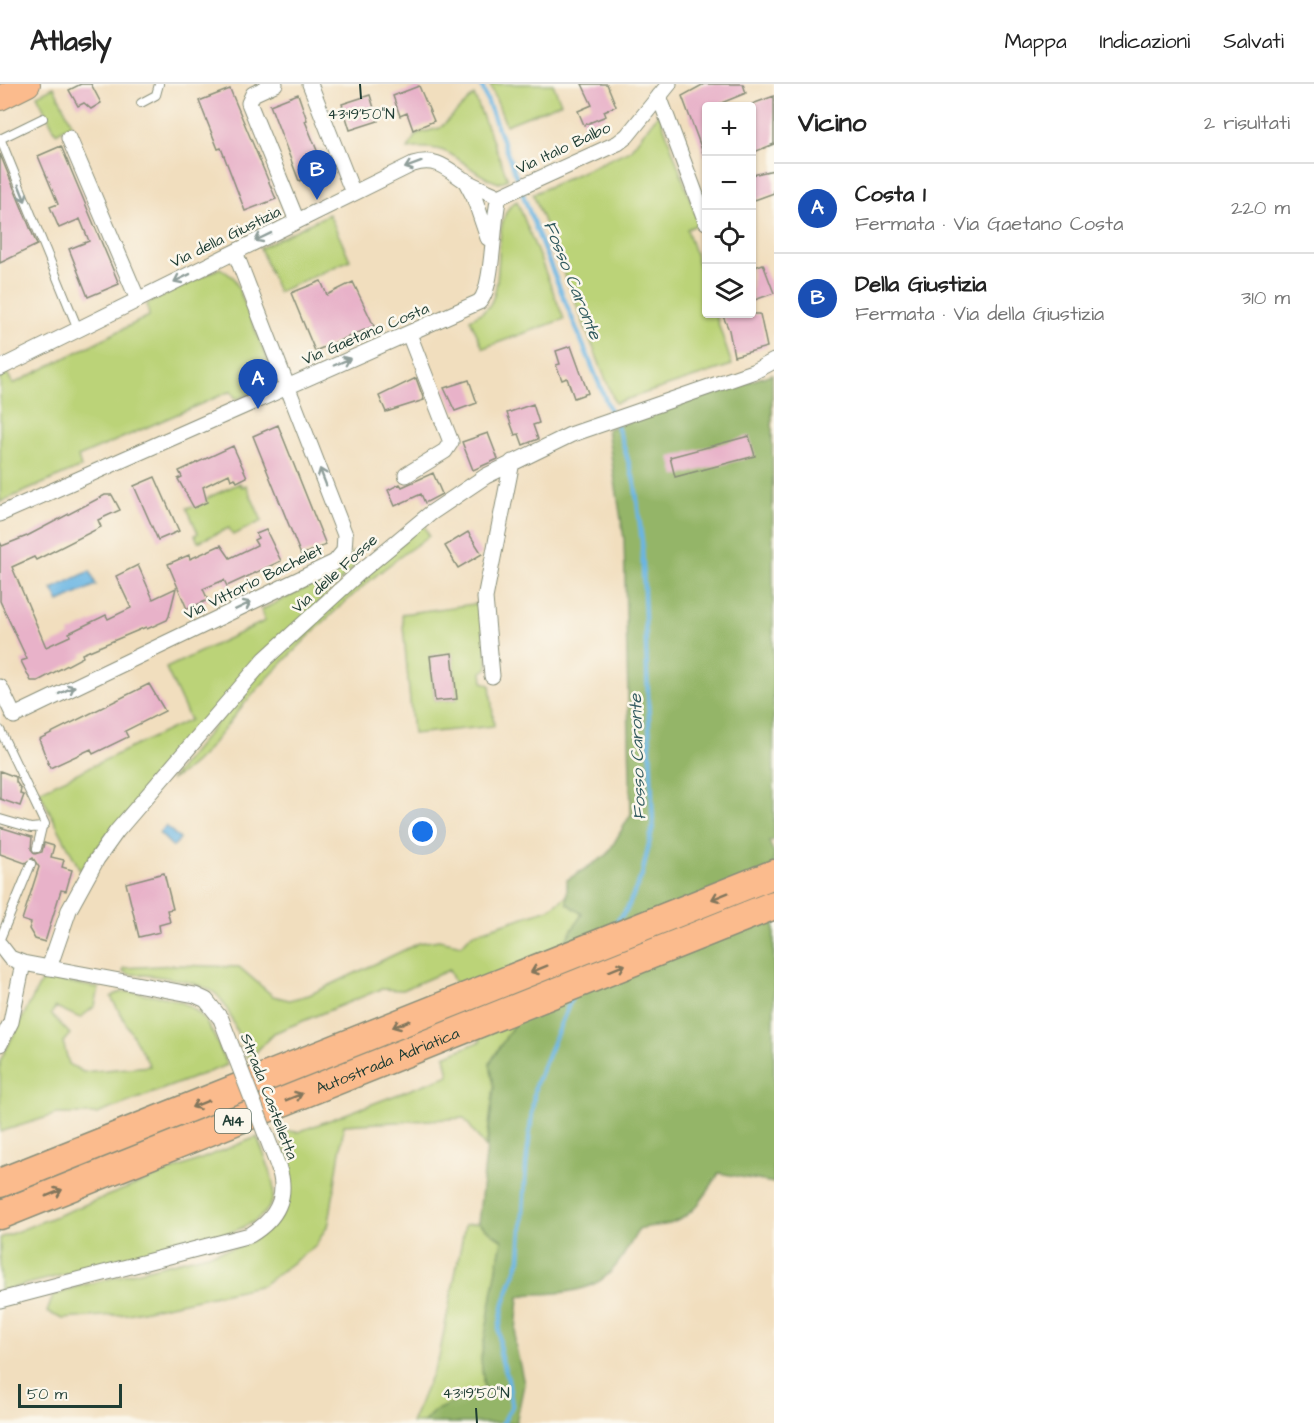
<!DOCTYPE html>
<html lang="it">
<meta charset="utf-8">
<style>
body{margin:0;font-family:"Architects Daughter",sans-serif;background:#f2f2f2;color:#222}
.controls{position:absolute;right:18px;top:18px;display:grid;overflow:hidden;border-radius:6px;box-shadow:0 2px 4px #0004}
.controls button{width:54px;height:54px;display:grid;place-items:center;padding:0;border:0;border-bottom:2px solid #e0e0e0;background:#fff;color:#222;font:30px sans-serif}
.scale{position:absolute;left:18px;bottom:15px;width:104px;box-sizing:border-box;padding-left:6px;border:3px solid #1f3d34;border-top:0;font-size:16px;line-height:21px;white-space:nowrap;color:#1f3d34;-webkit-text-stroke:4px #fbf7ec;paint-order:stroke}
.you{position:absolute;left:423px;top:748px;width:21px;height:21px;margin:-15px;border:4px solid #fff;border-radius:50%;background:#1a73e8;box-shadow:0 0 0 9px #1a73e833}
.badge{display:grid;place-items:center;width:39px;height:39px;border-radius:50%;background:#c8321e;color:#fff;font-size:20px;font-weight:700}
.pin{position:absolute;translate:-50% -50px;filter:drop-shadow(0 2px 3px #0008)}
.pin::after{content:'';position:absolute;top:32px;width:21px;height:18px;background:inherit;clip-path:polygon(0 0,100% 0,50% 100%)}
.list{margin:0;padding:0;list-style:none}
h2{display:flex;justify-content:space-between;align-items:center;height:78px;margin:0;padding:0 24px;font-size:26px}
h2 small{font-size:20px;font-weight:400;color:#767676}
.list li{display:grid;grid-template-columns:39px 1fr auto;gap:18px;align-items:center;box-sizing:border-box;height:90px;padding:0 24px;border-top:2px solid #e0e0e0}
.list b{display:block;font-size:22px;white-space:nowrap}
.list p{margin:0;font-size:20px;white-space:nowrap;color:#767676}
.list em{font-size:20px;font-style:normal;color:#767676}
.icon{flex:none;width:33px;height:33px;fill:none;stroke:currentColor;stroke-width:2;stroke-linecap:round;stroke-linejoin:round}
.map{position:relative;flex:none;width:774px;height:1339px;overflow:hidden}
header{display:flex;align-items:center;gap:36px;box-sizing:border-box;height:84px;padding:0 30px;background:#fff;border-bottom:2px solid #e0e0e0}
header strong{font-size:28px}
nav{display:flex;gap:33px;margin-inline-start:auto;font-size:21px}
main{display:flex}
aside{flex:1;background:#fff}
.map>svg:first-child{display:block}
.green{fill:#bbd378;stroke:#6d8856;stroke-width:1.5;fill-rule:evenodd}
.forest{fill:#94b568;stroke:#5a794e;stroke-width:1.5}
.water{fill:#69b5e3;stroke:#44798c;stroke-width:1.5}
.lines{fill:none;stroke-linecap:round;stroke-linejoin:round}
.stream{stroke:#69b5e3;stroke-width:4.5}
.building{fill:#e8b2c9}
.lane-casing{stroke:#888e79;stroke-width:10}
.street-casing{stroke:#888e79;stroke-width:17}
.primary-casing{stroke:#888e79;stroke-width:26}
.highway-casing{stroke:#888e79;stroke-width:31}
.lane{stroke:#fff;stroke-width:8}
.street{stroke:#fff;stroke-width:15}
.primary{stroke:#fbbb8d;stroke-width:24}
.highway{stroke:#fbbb8d;stroke-width:28}
.street-bridge-casing{stroke:#888e79;stroke-width:17;stroke-linecap:butt}
.street-bridge{stroke:#fff;stroke-width:15}
.oneway{stroke:#8f9e9a}
.oneway2{stroke:#82765c}
.ticks{fill:none;stroke:#1f3d34;stroke-width:2}
.labels{text-anchor:middle;stroke-width:5;stroke-linejoin:round;paint-order:stroke}
.shield{fill:#fbf7ec;stroke:#61756b;stroke-width:1.5}
.shield-label{font-size:15px;font-weight:bold;fill:#1f3d34}
.street-label{font-size:16px;fill:#1f3d34;stroke:#fbf7ec}
.water-label{font-size:18px;font-style:italic;fill:#325b60;stroke:#fbf7ec}
.ticks-label{font-size:15px;text-anchor:middle;fill:#1f3d34;stroke:#fbf7ec;stroke-width:5;stroke-linejoin:round;paint-order:stroke}
</style>
<header>
<strong>Atlasly</strong>
<nav><a>Mappa</a><a>Indicazioni</a><a>Salvati</a></nav>
</header>
<main>
<div class="map">
<svg width="774" height="1339" viewBox="0 0 774 1339">
<rect width="100%" height="100%" fill="#fbf7ec"/>
<filter id="ink" filterUnits="userSpaceOnUse"><feTurbulence type="fractalNoise" baseFrequency=".0167" numOctaves="2"/><feDisplacementMap in="SourceGraphic" scale="12" xChannelSelector="R" yChannelSelector="G"/><feConvolveMatrix kernelMatrix="1 2 1 2 8 2 1 2 1" color-interpolation-filters="sRGB"/></filter>
<filter id="wash" filterUnits="userSpaceOnUse"><feTurbulence type="fractalNoise" baseFrequency=".008" numOctaves="4" result="noise"/><feDisplacementMap in="SourceGraphic" scale="24" xChannelSelector="R" yChannelSelector="G"/><feGaussianBlur stdDeviation="1.35" result="paint"/><feColorMatrix in="noise" values="0 0 0 0 0 0 0 0 0 0 0 0 0 0 0 0 0 1.4 0 .05"/><feComposite in="paint" operator="in"/></filter>
<g filter="url(#wash)">
<rect width="100%" height="100%" fill="#f1debe"/>
<!-- green -->
<path class="green" d="M490,0H553L561,19L506,41Z
M54,3L72,40L56,49L37,11Z
M474,11L508,95L499,99C460,86 457,57 408,65L416,50L440,44Z
M659,29L699,140L687,145L706,204V230H715L732,281L615,319L533,110L630,66Z
M517,117L564,235L483,264L470,235C477,231 485,228 489,222C507,196 489,130 517,117Z
M329,130L350,176L278,208L260,164Z
M220,184L234,194L275,294L268,303L236,315L231,307L78,373L81,383L0,418V292L7,289L13,300L149,232L147,220Z
M240,399L242,403L246,401L262,437L233,451L229,444L198,458L195,451L198,449L187,424L206,418L205,415Z
M424,440L429,452C362,497 307,552 252,611C226,638 205,680 170,696L268,577Z
M352,468L357,480L322,515L91,771L81,788L39,707L190,636L166,584L265,537L261,526L333,491L343,484Z
M481,519L488,584L482,588L483,598L490,601L494,642L413,650L402,530ZM452,570L457,615L435,617L430,572Z
M567,812V819L582,830L490,979L494,1003L486,1064L464,1034L344,1041L329,1139L316,1161L263,1201L128,1230L63,1235L47,1228L53,1212L76,1203L244,1161C300,1132 298,1100 278,1046L298,1048L449,991L445,972L481,957L449,886L402,906L381,905L274,949L254,970L246,973C240,957 229,921 216,910C199,896 151,891 129,890L123,887L124,884L175,881L239,883L273,912L289,916L309,911L419,859L439,856L462,861L472,850L549,825Z
M43,894L99,904L95,922L80,934L56,923L51,930L70,950L63,958L69,980L83,988L150,982L111,913C121,905 134,908 147,910C201,917 207,934 227,981L97,1030H57L0,1048V977Z
M257,1053C276,1100 290,1126 232,1148L0,1207V1154Z
M478,1139L502,1156L481,1274L484,1305L434,1327L423,1339H411L439,1273L465,1141Z"/>
<!-- forest -->
<path class="forest" d="M772,290L774,756L769,758L774,769V1099L719,1089C706,1110 696,1130 672,1139C662,1143 650,1141 639,1145C615,1186 607,1205 556,1209C543,1211 531,1208 519,1213L515,1259L524,1300L516,1339H423L434,1327L484,1305L481,1274L502,1156L478,1139L494,1003L490,979L582,830L567,819V796L607,771L631,730L624,455L607,345Z"/>
<!-- water -->
<path class="water" d="M90,487L96,501L59,518L52,505Z
M166,742L180,755L173,763L159,749Z"/>
<g class="lines">
<!-- stream -->
<path class="stream" d="M481,0L542,161L621,353L635,400L642,457L653,742L642,791L627,825L614,841
M503,1339L512,1322L508,1295L500,1271L499,1245L504,1219L520,1175L526,1082L535,1002L572,913"/>
</g>
<g id="blocks">
<!-- building -->
<path class="building" d="M81,0H91L101,19L91,25L84,19L78,22L69,6Z
M582,0H607L616,22L604,27L606,32L584,41L578,27L592,21Z
M704,0H743L746,9L714,22H706L705,74L682,12Z
M419,2L434,37L413,46L407,29L400,32L393,12Z
M230,5L276,115L245,127L221,64L218,65L199,17Z
M298,10L307,36L305,37L325,86L299,97L270,21Z
M370,11L378,37L350,46L342,20Z
M774,12V60L752,69V20Z
M61,62L119,200L88,213L69,165L89,157L80,135L59,144L50,123L58,120L38,72Z
M0,70L37,161L0,179Z
M774,86V109L752,117V91Z
M763,180L774,209L752,217V184Z
M321,197L327,211L353,198L374,242L315,267L291,209Z
M722,230H760L767,263L734,272L729,246Z
M571,262L588,309L574,314L567,294L562,296L556,281L560,280L556,267Z
M416,294L424,316L386,328L379,312Z
M469,296L477,319L455,327L444,304Z
M533,320L539,339L533,341L538,355L523,361L519,350L515,351L507,329Z
M278,341L326,461L301,471L253,352Z
M488,349L498,375L473,386L462,358Z
M749,352L755,372L675,393L670,373Z
M233,362L247,393L237,398L235,394L231,396L229,390L203,403L207,418L194,424L178,395L182,393L179,387Z
M433,389L442,410L425,419L421,410L395,422L388,406L400,400L402,403Z
M155,393L179,447L158,456L134,402Z
M105,411H112L120,426L98,436L101,443L36,476L34,473L12,483L46,563L70,552L69,549L106,531L108,535L131,524L116,492L138,481L153,515L176,504L169,532L167,536L147,545L146,543L82,570L83,573L38,597H31L21,577L27,575L0,517V458L2,462L27,452Z
M266,446L281,477L227,502L224,496L203,505L208,516L187,525L168,480L189,471L190,475L221,461L230,474L257,461L254,456L258,454L256,450Z
M468,448L482,470L458,484L445,462Z
M452,569L457,615L435,617L430,572Z
M149,600L165,627L125,647L128,653L93,670L91,665L50,684L39,655Z
M0,687L16,693V698L21,705L20,710L24,711L20,722L0,715Z
M0,743L32,753L31,765L35,770L42,768L44,759L54,762L51,773L64,776L62,783L72,786L66,807L61,806L45,858L35,855L29,845L31,839L22,836L39,783L33,774L25,779L0,770Z
M164,789L173,825L167,826L170,838L159,841L160,848L139,853L126,799Z"/>
</g>
</g>
<g filter="url(#ink)">
<use href="#blocks" fill-opacity="0" stroke="#888e79" stroke-width="1.5"/>
<g class="lines">
<!-- lane casing -->
<g class="lane-casing">
<path id="lane" d="M141,19L156,11L159,0
M0,54L78,245
M0,55L43,34
M0,646L45,740L42,743L31,744L0,735
M37,764L42,743
M0,855L31,780"/>
</g>
<!-- street casing -->
<g class="street-casing">
<path id="street" d="M275,0L253,10L249,19L297,137
M310,0L353,109
M659,12L706,138
M69,54L138,216
M465,96L474,113L488,154
M499,113L618,59L627,52L669,0
M0,284L413,80C436,73 446,84 464,96C475,103 488,107 499,113
M406,391L445,367L451,358L409,250
M0,430L479,218C494,205 492,137 499,113
M492,592L485,514L512,378
M0,603L14,632L335,478L344,467L345,451L235,168
M0,861L10,874L23,879L195,911L206,916L221,935
M49,884L69,826L97,775L117,747L265,575L360,488L431,429L486,392L570,351L755,287L774,277
M0,960L11,938L23,879
M0,1216L250,1151C277,1135 289,1112 278,1082"/>
</g>
<!-- primary casing -->
<g class="primary-casing">
<path id="primary" d="M0,14L28,0"/>
</g>
<!-- highway casing -->
<g class="highway-casing">
<g id="highway">
<path d="M0,1099L774,790"/>
<path id="s1" d="M0,1131L774,821"/>
</g>
</g>
<!-- lane -->
<use href="#lane" class="lane"/>
<!-- street -->
<use href="#street" class="street"/>
<!-- primary -->
<use href="#primary" class="primary"/>
<!-- highway -->
<use href="#highway" class="highway"/>
<!-- street-bridge casing -->
<g class="street-bridge-casing">
<path id="street-bridge" d="M221,935L278,1082"/>
</g>
<!-- street-bridge -->
<use href="#street-bridge" class="street-bridge"/>
</g>
<!-- one-way arrows -->
<defs><path id="oneway-shaft" d="M-6 0H5M1.5-3L5.5 0L1.5 3" fill="none" stroke-width="1.6" stroke-linecap="round" stroke-linejoin="round" transform="scale(1.5)"/></defs>
<g class="oneway">
<use href="#oneway-shaft" transform="translate(413 81) rotate(160)"/>
<use href="#oneway-shaft" transform="translate(22 109) rotate(68)"/>
<use href="#oneway-shaft" transform="translate(263 153) rotate(154)"/>
<use href="#oneway-shaft" transform="translate(182 194) rotate(154)"/>
<use href="#oneway-shaft" transform="translate(342 278) rotate(-23)"/>
<use href="#oneway-shaft" transform="translate(323 393) rotate(-111)"/>
<use href="#oneway-shaft" transform="translate(243 522) rotate(-26)"/>
<use href="#oneway-shaft" transform="translate(67 606) rotate(-26)"/>
</g>
<g class="oneway2">
<use href="#oneway-shaft" transform="translate(720 812) rotate(158)"/>
<use href="#oneway-shaft" transform="translate(617 884) rotate(-22)"/>
<use href="#oneway-shaft" transform="translate(539 885) rotate(158)"/>
<use href="#oneway-shaft" transform="translate(401 940) rotate(158)"/>
<use href="#oneway-shaft" transform="translate(294 1013) rotate(-22)"/>
<use href="#oneway-shaft" transform="translate(200 1020) rotate(158)"/>
<use href="#oneway-shaft" transform="translate(54 1109) rotate(-22)"/>
</g>
</g>
<!-- ticks -->
<path class="ticks" d="M360,0L361,15M476,1324L477,1339"/>
<g class="labels">
<!-- shield labels -->
<rect class="shield" x="215" y="1025" width="36" height="24" rx="4.5"/>
<g class="shield-label">
<text x="233" y="1042">A14</text>
</g>
<!-- street labels -->
<g class="street-label">
<text transform="translate(563 63) rotate(-25)" y="6">Via Italo Balbo</text>
<text transform="translate(225 152) rotate(-26)" y="6">Via della Giustizia</text>
<text transform="translate(365 249) rotate(-23)" y="6">Via Gaetano Costa</text>
<text transform="translate(334 489) rotate(-42)" y="6">Via delle Fosse</text>
<text transform="translate(253 497) rotate(-26)" y="6">Via Vittorio Bachelet</text>
<text dy="6" stroke="none"><textPath href="#s1" startOffset="417">Autostrada Adriatica</textPath></text>
<text transform="translate(270 1012) rotate(69)" y="6">Strada Castelletta</text>
</g>
<!-- water labels -->
<g class="water-label">
<text transform="translate(573 196) rotate(68)" y="6">Fosso Caronte</text>
<text transform="translate(637 673) rotate(-92)" y="6">Fosso Caronte</text>
</g>
</g>
<g class="ticks-label">
<text x="361" y="35">43°19'50"N</text>
<text x="476" y="1314">43°19'50"N</text>
</g>
</svg>
<div class="controls">
<button>+</button>
<button>−</button>
<button><svg class="icon" aria-label="locate" viewBox="0 0 24 24"><circle cx="12" cy="12" r="6"/><path d="M12 2v4M12 18v4M2 12h4M18 12h4"/></svg></button>
<button><svg class="icon" aria-label="layers" viewBox="0 0 24 24"><path d="M12 4l9 5-9 5-9-5zM3 14l9 5 9-5"/></svg></button>
</div>
<div class="scale">50 m</div>
<div class="you"></div>
<div class="pin badge" style="left:258px;top:325px;background:#1a4fb4">A</div>
<div class="pin badge" style="left:317px;top:116px;background:#1a4fb4">B</div>
</div>
<aside>
<h2>Vicino<small>2 risultati</small></h2>
<ul class="list">
<li><span class="badge" style="background:#1a4fb4">A</span><div><b>Costa 1</b><p>Fermata · Via Gaetano Costa</p></div><em>220 m</em></li>
<li><span class="badge" style="background:#1a4fb4">B</span><div><b>Della Giustizia</b><p>Fermata · Via della Giustizia</p></div><em>310 m</em></li>
</ul>
</aside>
</main>
